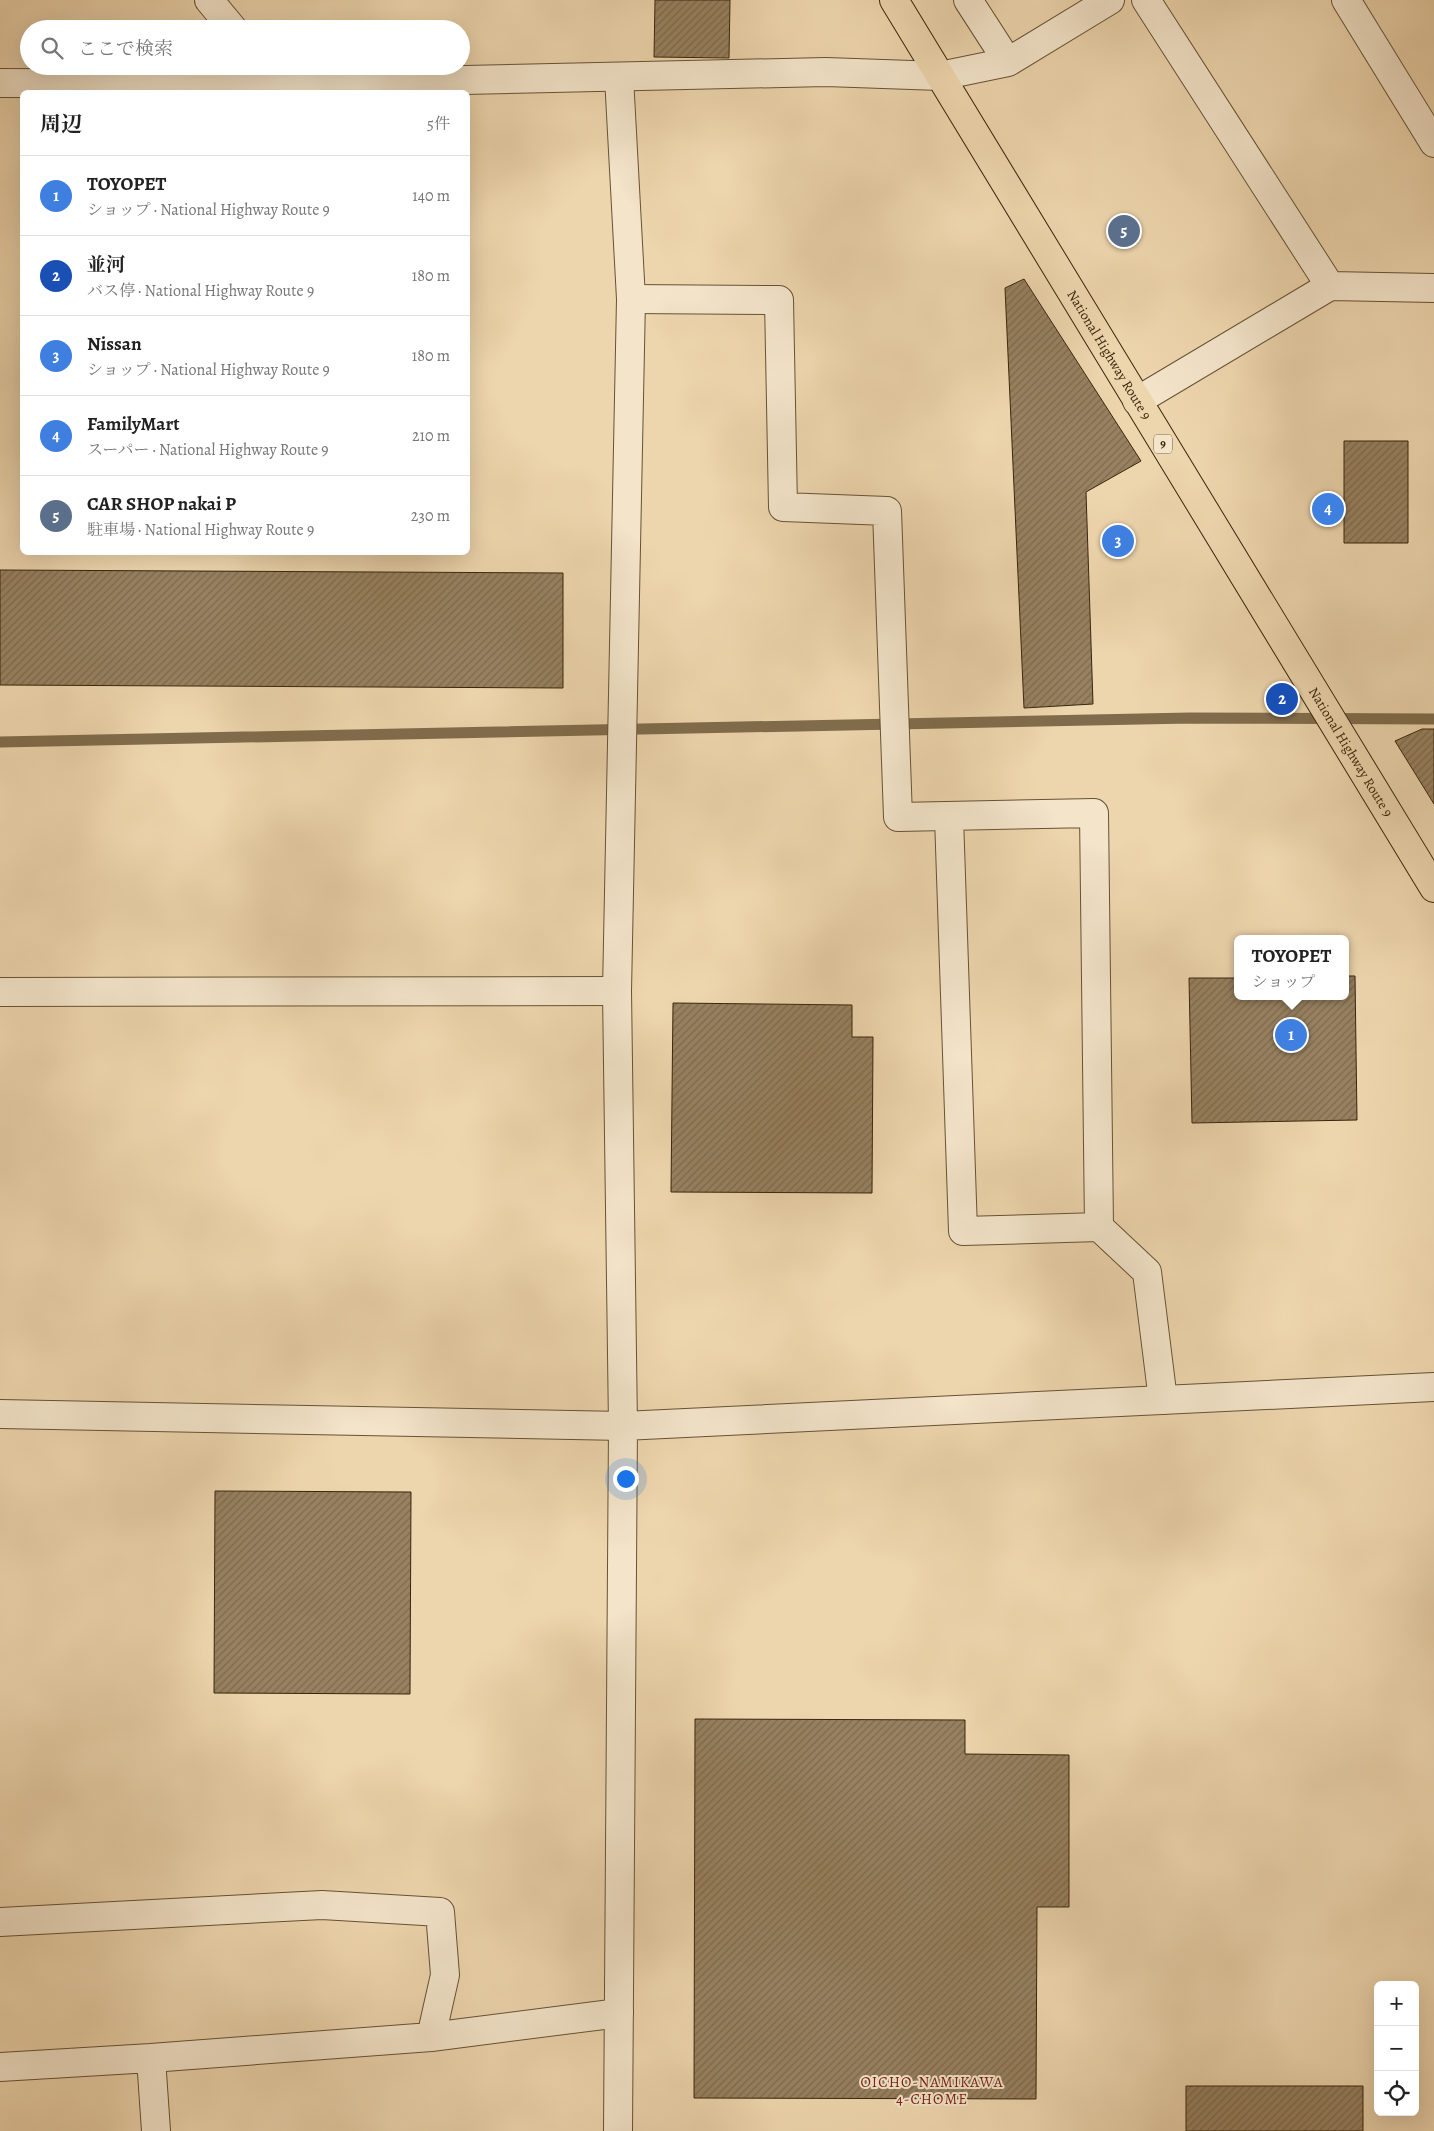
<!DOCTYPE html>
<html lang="ja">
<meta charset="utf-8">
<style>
body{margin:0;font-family:Alegreya,"Noto Serif JP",serif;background:#f6f6f6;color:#222}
.controls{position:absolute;right:15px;bottom:15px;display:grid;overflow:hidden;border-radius:8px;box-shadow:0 5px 20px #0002}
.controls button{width:45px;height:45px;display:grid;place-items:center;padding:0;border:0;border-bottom:1px solid #e0e0e0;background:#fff;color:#222;font:25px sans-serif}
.you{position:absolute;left:625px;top:1478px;width:18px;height:18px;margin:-12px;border:4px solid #fff;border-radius:50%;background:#1a73e8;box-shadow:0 0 0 8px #1a73e833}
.badge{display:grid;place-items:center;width:32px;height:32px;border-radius:50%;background:#b45309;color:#fff;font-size:16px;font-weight:700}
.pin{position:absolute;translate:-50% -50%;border:2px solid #fff;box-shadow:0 1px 5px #0006}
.popup{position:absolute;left:1234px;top:935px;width:115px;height:65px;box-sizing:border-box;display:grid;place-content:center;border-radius:8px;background:#fff;filter:drop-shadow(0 1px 4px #0005);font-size:16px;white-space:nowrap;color:#767676}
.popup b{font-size:19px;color:#222}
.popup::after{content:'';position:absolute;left:50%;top:100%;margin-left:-10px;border:10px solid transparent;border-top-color:#fff}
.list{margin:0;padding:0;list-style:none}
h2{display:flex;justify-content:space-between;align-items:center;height:65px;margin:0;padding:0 20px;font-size:21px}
h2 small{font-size:16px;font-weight:400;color:#767676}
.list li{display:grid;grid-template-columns:32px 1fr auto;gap:15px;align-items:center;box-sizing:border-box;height:80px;padding:0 20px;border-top:1px solid #e0e0e0}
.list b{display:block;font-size:19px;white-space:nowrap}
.list p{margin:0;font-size:16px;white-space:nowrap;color:#767676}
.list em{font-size:16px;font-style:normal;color:#767676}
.icon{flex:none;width:28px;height:28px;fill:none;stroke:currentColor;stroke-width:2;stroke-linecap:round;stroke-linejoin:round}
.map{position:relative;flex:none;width:1434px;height:2131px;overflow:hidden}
.search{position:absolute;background:#fff;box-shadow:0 5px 20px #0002;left:20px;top:20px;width:450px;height:55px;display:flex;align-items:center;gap:12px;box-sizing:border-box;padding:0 18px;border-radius:28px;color:#767676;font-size:19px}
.panel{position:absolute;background:#fff;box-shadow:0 5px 20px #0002;left:20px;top:90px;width:450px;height:465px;border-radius:8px}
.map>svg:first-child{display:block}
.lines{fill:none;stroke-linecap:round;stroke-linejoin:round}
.stream{stroke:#806c4c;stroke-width:11}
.building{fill:url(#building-hatch);stroke:#39260c}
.minor-casing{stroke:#665234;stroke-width:30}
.tertiary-casing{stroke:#665234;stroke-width:30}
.trunk-casing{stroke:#39260c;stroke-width:30}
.minor{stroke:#f3e4ca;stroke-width:28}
.tertiary{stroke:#f3e4ca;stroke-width:28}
.trunk{stroke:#edd5ad;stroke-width:28}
.labels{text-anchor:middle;stroke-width:4;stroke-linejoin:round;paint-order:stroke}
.shield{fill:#f3e4ca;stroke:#715f45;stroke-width:1}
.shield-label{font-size:12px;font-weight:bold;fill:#39260c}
.street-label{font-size:14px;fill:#39260c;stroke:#f3e4ca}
.neighbourhood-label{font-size:15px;letter-spacing:1px;fill:#7a1f14;stroke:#f3e4ca}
</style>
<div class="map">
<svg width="1434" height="2131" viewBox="0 0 1434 2131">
<defs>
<pattern id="building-hatch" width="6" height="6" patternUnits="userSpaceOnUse" patternTransform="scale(1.25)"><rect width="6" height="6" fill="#978160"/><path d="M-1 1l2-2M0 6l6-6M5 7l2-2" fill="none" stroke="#7c694e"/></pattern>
</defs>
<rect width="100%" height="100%" fill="#edd5ad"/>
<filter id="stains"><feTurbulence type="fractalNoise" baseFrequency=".004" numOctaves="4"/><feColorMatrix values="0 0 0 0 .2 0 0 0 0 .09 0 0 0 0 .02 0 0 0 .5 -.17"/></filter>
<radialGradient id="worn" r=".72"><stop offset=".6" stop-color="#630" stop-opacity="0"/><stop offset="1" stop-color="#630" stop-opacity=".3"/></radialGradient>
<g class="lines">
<!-- stream -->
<path class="stream" d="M0,742L1190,718L1434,719"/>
</g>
<!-- building -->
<path class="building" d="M655,0H730L729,58L654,57Z
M1024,279L1141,461L1086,492L1093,704L1024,708L1005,288Z
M1344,441H1408V543H1344Z
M0,570L563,573V688L0,685Z
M1422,729H1434V804L1395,741Z
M1345,976H1355L1357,1120L1192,1123L1189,978H1237V996H1345Z
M673,1003L852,1005V1037H873L872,1193L671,1192Z
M215,1491L411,1492L410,1694L214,1693Z
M695,1719L965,1720V1754L1069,1755V1907H1037L1036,2099L694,2098Z
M1186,2086H1363V2131H1186Z"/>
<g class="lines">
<!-- minor casing -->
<g class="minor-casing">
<path id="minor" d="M209,0L233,29
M968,0L1008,62
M1146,0L1330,286
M1346,0L1434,143
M0,83L281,84L826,72L940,76L1008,62L1110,0
M631,299L779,300L783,507L887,511L898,817L1094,813L1099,1227L1147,1272L1163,1400
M1137,401L1330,286L1434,288
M949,817L963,1231L1099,1227
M0,992L617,991
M0,1922L322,1905L440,1912L445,1975L431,2037
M151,2058L431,2037L619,2013
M0,2067L151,2058L156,2131"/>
</g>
<!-- tertiary casing -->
<g class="tertiary-casing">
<path id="tertiary" d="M0,1414L623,1426L1434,1387
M618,2131L623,1426L617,991L631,299L619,77"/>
</g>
<!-- trunk casing -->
<g class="trunk-casing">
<g id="trunk">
<path id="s1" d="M894,0L1434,888"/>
</g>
</g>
<!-- minor -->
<use href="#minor" class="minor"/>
<!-- tertiary -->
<use href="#tertiary" class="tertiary"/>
<!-- trunk -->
<use href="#trunk" class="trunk"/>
</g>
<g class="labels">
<!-- shield labels -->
<rect class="shield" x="1154" y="434.5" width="18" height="19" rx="4"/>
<g class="shield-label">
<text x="1163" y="448">9</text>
</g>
<!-- street labels -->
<g class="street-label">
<text dy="5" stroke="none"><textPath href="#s1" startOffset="415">National Highway Route 9</textPath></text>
<text dy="5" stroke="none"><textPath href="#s1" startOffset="880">National Highway Route 9</textPath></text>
</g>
<!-- neighbourhood labels -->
<g class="neighbourhood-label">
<text x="932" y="2087">OICHO-NAMIKAWA<tspan x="932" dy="17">4-CHOME</tspan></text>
</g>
</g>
<rect width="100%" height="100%" filter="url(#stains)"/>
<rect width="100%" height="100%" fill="url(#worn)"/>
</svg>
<div class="controls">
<button>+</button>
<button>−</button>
<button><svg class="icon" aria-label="locate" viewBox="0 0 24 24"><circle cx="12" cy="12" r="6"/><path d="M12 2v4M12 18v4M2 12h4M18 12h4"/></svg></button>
</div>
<div class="you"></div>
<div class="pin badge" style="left:1291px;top:1035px;background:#3f7fe0">1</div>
<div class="popup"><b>TOYOPET</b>ショップ</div>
<div class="pin badge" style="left:1282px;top:699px;background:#1a4fb4">2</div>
<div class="pin badge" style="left:1118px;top:541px;background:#3f7fe0">3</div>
<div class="pin badge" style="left:1328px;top:509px;background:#3f7fe0">4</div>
<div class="pin badge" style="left:1124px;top:231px;background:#5c6f8a">5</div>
<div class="search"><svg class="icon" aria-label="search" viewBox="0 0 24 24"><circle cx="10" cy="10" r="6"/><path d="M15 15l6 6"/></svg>ここで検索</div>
<section class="panel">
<h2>周辺<small>5件</small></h2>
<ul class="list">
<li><span class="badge" style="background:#3f7fe0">1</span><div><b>TOYOPET</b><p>ショップ · National Highway Route 9</p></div><em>140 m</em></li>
<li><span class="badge" style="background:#1a4fb4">2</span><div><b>並河</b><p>バス停 · National Highway Route 9</p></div><em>180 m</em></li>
<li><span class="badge" style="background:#3f7fe0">3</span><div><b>Nissan</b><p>ショップ · National Highway Route 9</p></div><em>180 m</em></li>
<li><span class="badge" style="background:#3f7fe0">4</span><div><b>FamilyMart</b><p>スーパー · National Highway Route 9</p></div><em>210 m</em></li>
<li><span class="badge" style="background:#5c6f8a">5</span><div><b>CAR SHOP nakai P</b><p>駐車場 · National Highway Route 9</p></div><em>230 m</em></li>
</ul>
</section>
</div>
